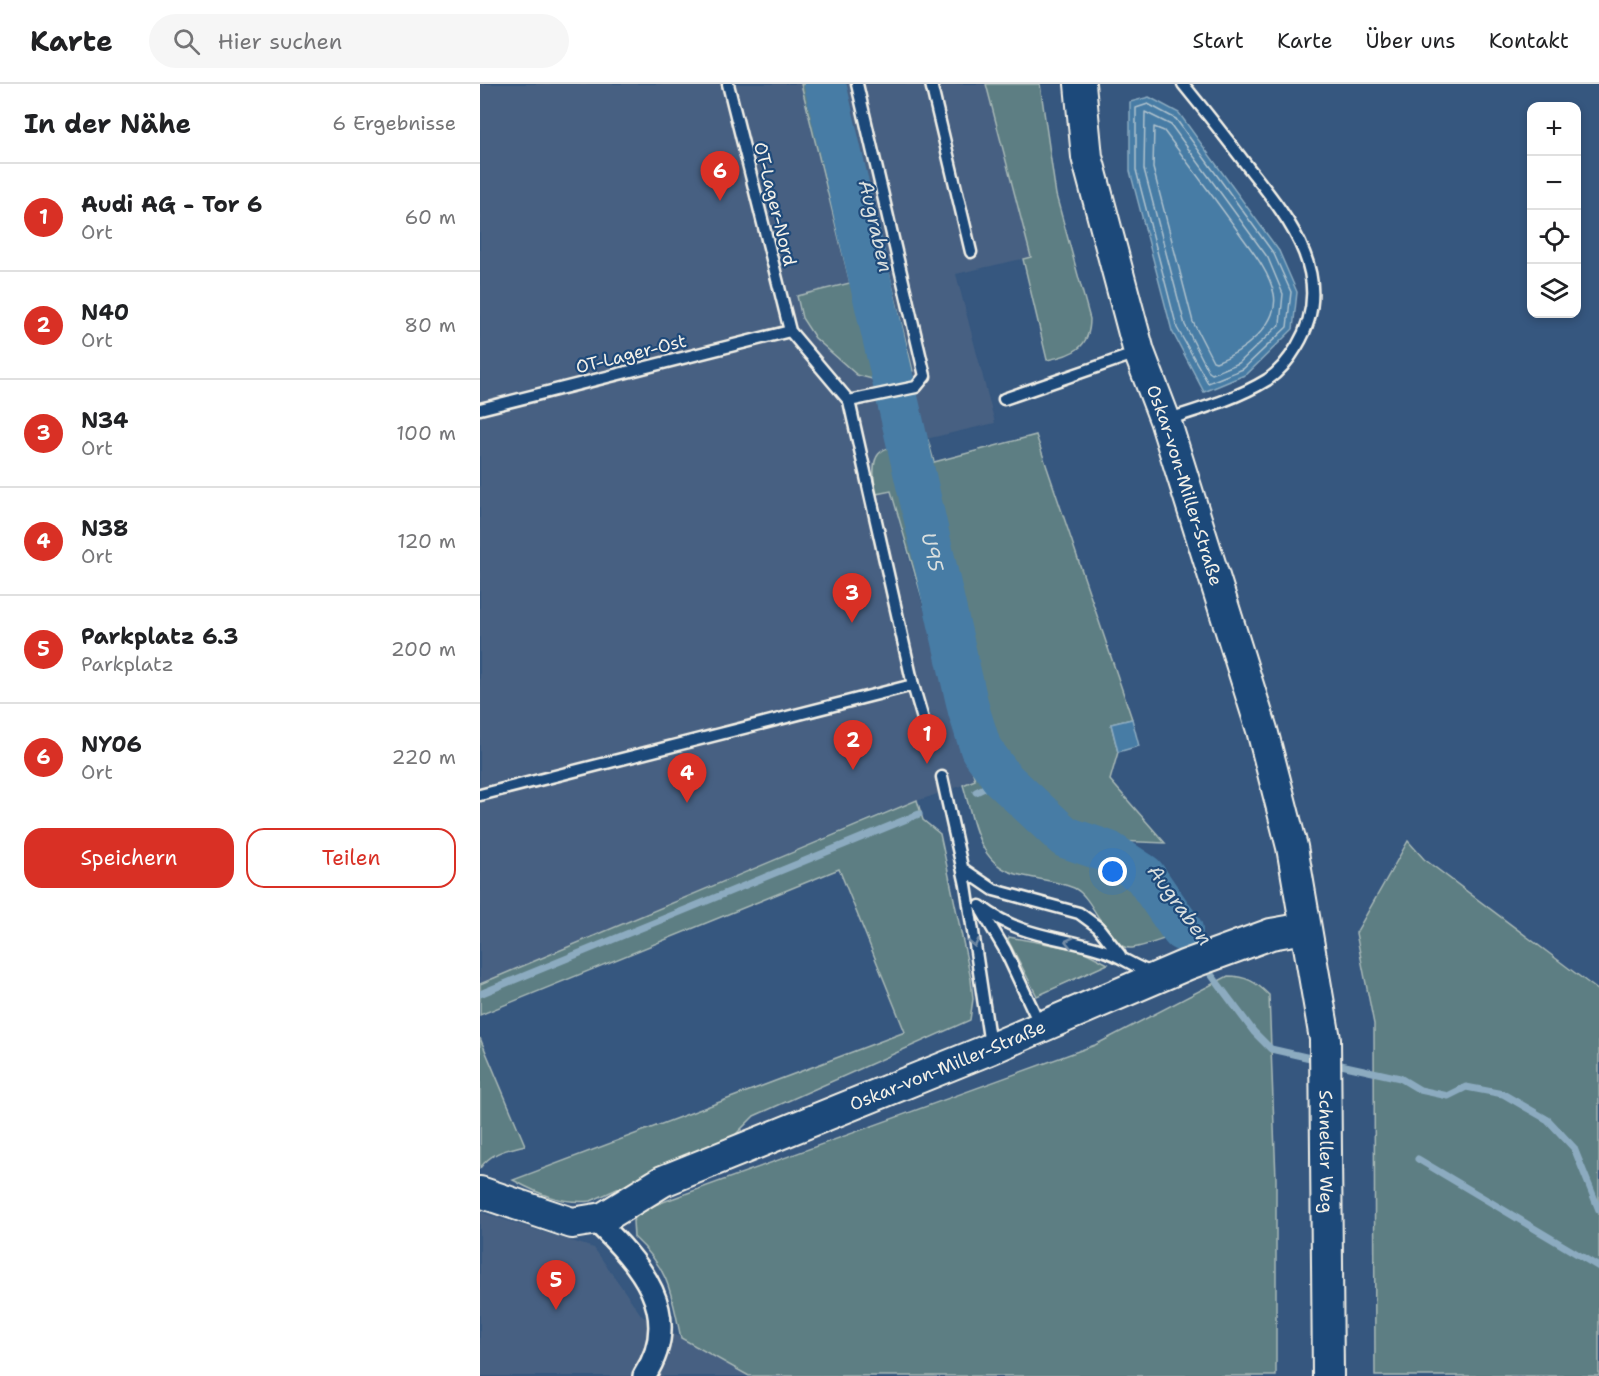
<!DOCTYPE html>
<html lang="de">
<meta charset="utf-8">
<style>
body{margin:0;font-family:"Shantell Sans",sans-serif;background:#f6f6f6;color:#202124}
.controls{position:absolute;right:18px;top:18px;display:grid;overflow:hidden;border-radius:12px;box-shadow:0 3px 9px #0003}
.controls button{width:54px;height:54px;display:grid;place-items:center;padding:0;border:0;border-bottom:2px solid #e0e0e0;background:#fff;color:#202124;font:30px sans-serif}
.you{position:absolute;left:633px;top:788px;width:21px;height:21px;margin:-15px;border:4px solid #fff;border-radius:50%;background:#1a73e8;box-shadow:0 0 0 9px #1a73e833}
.badge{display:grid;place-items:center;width:39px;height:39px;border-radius:50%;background:#d93025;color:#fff;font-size:20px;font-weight:700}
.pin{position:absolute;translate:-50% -50px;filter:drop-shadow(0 2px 3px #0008)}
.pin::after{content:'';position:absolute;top:32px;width:21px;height:18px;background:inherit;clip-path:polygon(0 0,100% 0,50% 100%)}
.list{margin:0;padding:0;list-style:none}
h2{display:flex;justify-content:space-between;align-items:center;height:78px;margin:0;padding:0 24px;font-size:26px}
h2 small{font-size:20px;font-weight:400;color:#757577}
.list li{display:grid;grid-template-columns:39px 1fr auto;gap:18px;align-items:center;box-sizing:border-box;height:108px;padding:0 24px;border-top:2px solid #e0e0e0}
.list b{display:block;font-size:22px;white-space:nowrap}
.list p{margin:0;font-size:20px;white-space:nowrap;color:#757577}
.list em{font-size:20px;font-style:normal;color:#757577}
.actions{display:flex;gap:12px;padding:18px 24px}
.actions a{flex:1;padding:14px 0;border:2px solid #d93025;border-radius:18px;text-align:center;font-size:21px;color:#d93025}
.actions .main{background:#d93025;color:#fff}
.icon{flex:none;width:33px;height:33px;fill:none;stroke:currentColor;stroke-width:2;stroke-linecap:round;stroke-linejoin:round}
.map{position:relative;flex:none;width:1119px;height:1292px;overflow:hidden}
header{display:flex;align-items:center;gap:36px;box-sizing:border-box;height:84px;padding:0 30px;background:#fff;border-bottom:2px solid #e0e0e0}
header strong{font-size:28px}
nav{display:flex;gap:33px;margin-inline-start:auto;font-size:21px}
.search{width:420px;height:54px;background:#f6f6f6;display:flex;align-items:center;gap:15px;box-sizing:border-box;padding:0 21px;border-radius:33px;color:#757577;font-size:22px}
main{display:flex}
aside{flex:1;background:#fff}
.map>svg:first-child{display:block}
.built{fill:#466082}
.green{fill:#5d7e83;stroke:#a8b8b6;stroke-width:1.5}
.water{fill:#477ca5;stroke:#8cabc0;stroke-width:1.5}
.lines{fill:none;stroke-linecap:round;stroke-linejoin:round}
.shore{stroke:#afc2cd;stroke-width:1.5}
.stream{stroke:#8cabc0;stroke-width:7}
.river{stroke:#477ca5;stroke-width:42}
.lane-casing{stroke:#f4f1e8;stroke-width:15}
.street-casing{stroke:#f4f1e8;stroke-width:26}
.secondary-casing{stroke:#f4f1e8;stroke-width:34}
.lane{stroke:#1f4a7a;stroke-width:10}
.street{stroke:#1f4a7a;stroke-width:21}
.secondary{stroke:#1f4a7a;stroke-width:30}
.oneway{stroke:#748da6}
.labels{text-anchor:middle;stroke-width:4.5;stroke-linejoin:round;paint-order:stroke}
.street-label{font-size:18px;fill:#f4f1e8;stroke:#1f4a7a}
.water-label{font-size:20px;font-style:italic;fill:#dadfde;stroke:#1f4a7a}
</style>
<header>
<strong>Karte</strong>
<div class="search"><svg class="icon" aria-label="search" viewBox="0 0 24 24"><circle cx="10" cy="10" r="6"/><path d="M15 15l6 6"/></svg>Hier suchen</div>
<nav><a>Start</a><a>Karte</a><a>Über uns</a><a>Kontakt</a></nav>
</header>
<main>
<aside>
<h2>In der Nähe<small>6 Ergebnisse</small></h2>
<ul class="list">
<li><span class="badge">1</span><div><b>Audi AG - Tor 6</b><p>Ort</p></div><em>60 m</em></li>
<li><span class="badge">2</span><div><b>N40</b><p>Ort</p></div><em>80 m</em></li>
<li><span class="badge">3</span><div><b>N34</b><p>Ort</p></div><em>100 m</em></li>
<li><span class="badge">4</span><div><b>N38</b><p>Ort</p></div><em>120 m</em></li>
<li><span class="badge">5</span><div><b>Parkplatz 6.3</b><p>Parkplatz</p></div><em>200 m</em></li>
<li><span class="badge">6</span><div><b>NY06</b><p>Ort</p></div><em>220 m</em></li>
</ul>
<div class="actions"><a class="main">Speichern</a><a>Teilen</a></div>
</aside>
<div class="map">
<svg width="1119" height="1292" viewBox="0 0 1119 1292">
<rect width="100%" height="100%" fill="#36577f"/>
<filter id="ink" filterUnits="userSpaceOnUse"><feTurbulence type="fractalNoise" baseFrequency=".0167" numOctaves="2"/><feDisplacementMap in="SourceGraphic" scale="12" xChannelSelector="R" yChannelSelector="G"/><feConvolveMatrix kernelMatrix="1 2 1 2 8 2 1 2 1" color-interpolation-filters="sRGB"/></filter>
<g filter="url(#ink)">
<!-- built -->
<path class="built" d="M0,0H506L551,173L476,190L515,339L407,364L401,368L426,465L495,697L405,728L0,901Z
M0,1128L114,1164L162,1232L269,1292H0Z"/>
<!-- green -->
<path class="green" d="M321,0H363L433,287L392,295L377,291L335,254L322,234L317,212L370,199Z
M506,0H560L576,111L610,235C610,264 593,271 567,276L543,175L551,173Z
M556,351L652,635L631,640L638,668L630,696L685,759L586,755L661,798L696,851C682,855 667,862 652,864C627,867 615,813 594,804C578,797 557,795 540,791C497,782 494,737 483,701L495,696L411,407L396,410C387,358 404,365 448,356L454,378Z
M437,716L443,736L460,750L491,895L493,915L490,936L274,1032L255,1051L111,1117C80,1120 59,1110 33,1096L425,948L359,785L0,931V900Z
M928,757L944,775L1119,907V1292H895L894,940L876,849Z
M529,853L601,866L628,880L557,912L528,856Z
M748,892C766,892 776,898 789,911L796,1095V1292H269L201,1254C191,1209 190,1186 154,1153L153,1137L161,1126L615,961Z
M0,954L45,1061C26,1066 12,1068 0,1084Z"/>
<!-- water -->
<path class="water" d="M669,13L699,29L799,167L817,208L813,245L767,290L724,308L692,247L650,87V18Z
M652,635L659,662L638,668L631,640Z"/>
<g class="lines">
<!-- shore -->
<path class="shore" d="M668,20L696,35L794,170L811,208L807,243L763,285L728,299L697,244L656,86V24Z
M665,28L691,41L788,174L803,210L800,240L759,279L732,290L729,288L705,241L664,85Z
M674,43L684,47C708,79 732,111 755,143C769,163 789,186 794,210C800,241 761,269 736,278L733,277L713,238L673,84Z"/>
<!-- stream -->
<path class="stream" d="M346,0L414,291
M430,359L489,627L501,665L523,695L585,753L629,768L664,791L716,869
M496,708L523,695
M724,881L774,948L791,965L839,976
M0,910L439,730
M852,979L920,994L940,1006L968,1012L986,1003L1023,1010L1068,1036L1094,1064L1119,1126
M938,1075L1119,1183"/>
<!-- river -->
<path class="river" id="s1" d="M345,0L489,627L501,665L523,695L585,753L629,768L664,791L702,846"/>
<!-- lane casing -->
<g class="lane-casing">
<path id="lane" d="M248,0L310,247L369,317L436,303L445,292L377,0
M451,0L491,168
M524,315L657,269
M369,317L433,601L447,649
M0,325L310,247
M686,336C720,325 756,315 787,296C799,288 810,274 817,262C858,194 809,135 768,83C747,55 725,27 703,0
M462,693L486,801L510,961
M0,711L433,601
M483,785L514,806L599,829L618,843L640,871
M500,822C542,854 575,851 622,866C640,871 655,884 673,889
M502,827L525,866L560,941"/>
</g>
<!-- street casing -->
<g class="street-casing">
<path id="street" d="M115,1136C160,1179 205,1230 164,1292"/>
</g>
<!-- secondary casing -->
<g class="secondary-casing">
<g id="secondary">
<path id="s2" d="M600,0L607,73L659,268L685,336L782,646L812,763L845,955L848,1292"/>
<path id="s3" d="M0,1108L92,1139L123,1134L183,1097L510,965L706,881L791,850L825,844"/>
</g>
</g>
<!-- lane -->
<use href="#lane" class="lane"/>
<!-- street -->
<use href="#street" class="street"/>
<!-- secondary -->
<use href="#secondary" class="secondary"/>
</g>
<!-- one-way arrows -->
<defs><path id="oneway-chevron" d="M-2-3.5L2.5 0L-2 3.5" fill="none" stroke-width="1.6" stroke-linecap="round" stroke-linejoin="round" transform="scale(1.5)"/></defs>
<g class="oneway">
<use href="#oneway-chevron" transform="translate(589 858) rotate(-167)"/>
<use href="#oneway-chevron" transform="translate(494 859) rotate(78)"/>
</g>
</g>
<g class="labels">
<!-- street labels -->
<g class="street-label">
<text transform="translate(295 120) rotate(76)" y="6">OT-Lager-Nord</text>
<text transform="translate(151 270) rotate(-14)" y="6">OT-Lager-Ost</text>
<text dy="6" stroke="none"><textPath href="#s2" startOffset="416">Oskar-von-Miller-Straße</textPath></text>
<text dy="6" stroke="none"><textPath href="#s3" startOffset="506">Oskar-von-Miller-Straße</textPath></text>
<text dy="6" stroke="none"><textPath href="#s2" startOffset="1101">Schneller Weg</textPath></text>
</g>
<!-- water labels -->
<g class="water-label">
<text transform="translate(396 142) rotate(77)" y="7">Augraben</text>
<text dy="7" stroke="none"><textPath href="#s1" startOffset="480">U95</textPath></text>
<text transform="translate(700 821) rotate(54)" y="7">Augraben</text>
</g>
</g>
</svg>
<div class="controls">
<button>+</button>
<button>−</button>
<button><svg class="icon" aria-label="locate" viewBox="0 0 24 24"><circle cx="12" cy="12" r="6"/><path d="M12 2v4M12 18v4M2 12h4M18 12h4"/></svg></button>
<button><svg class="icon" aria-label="layers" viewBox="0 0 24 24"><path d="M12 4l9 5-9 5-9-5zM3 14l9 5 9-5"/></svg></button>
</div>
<div class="you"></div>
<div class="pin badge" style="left:447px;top:680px">1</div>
<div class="pin badge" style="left:373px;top:686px">2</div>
<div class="pin badge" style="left:372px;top:539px">3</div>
<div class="pin badge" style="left:207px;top:719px">4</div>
<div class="pin badge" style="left:76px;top:1226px">5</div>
<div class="pin badge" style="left:240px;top:117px">6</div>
</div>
</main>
